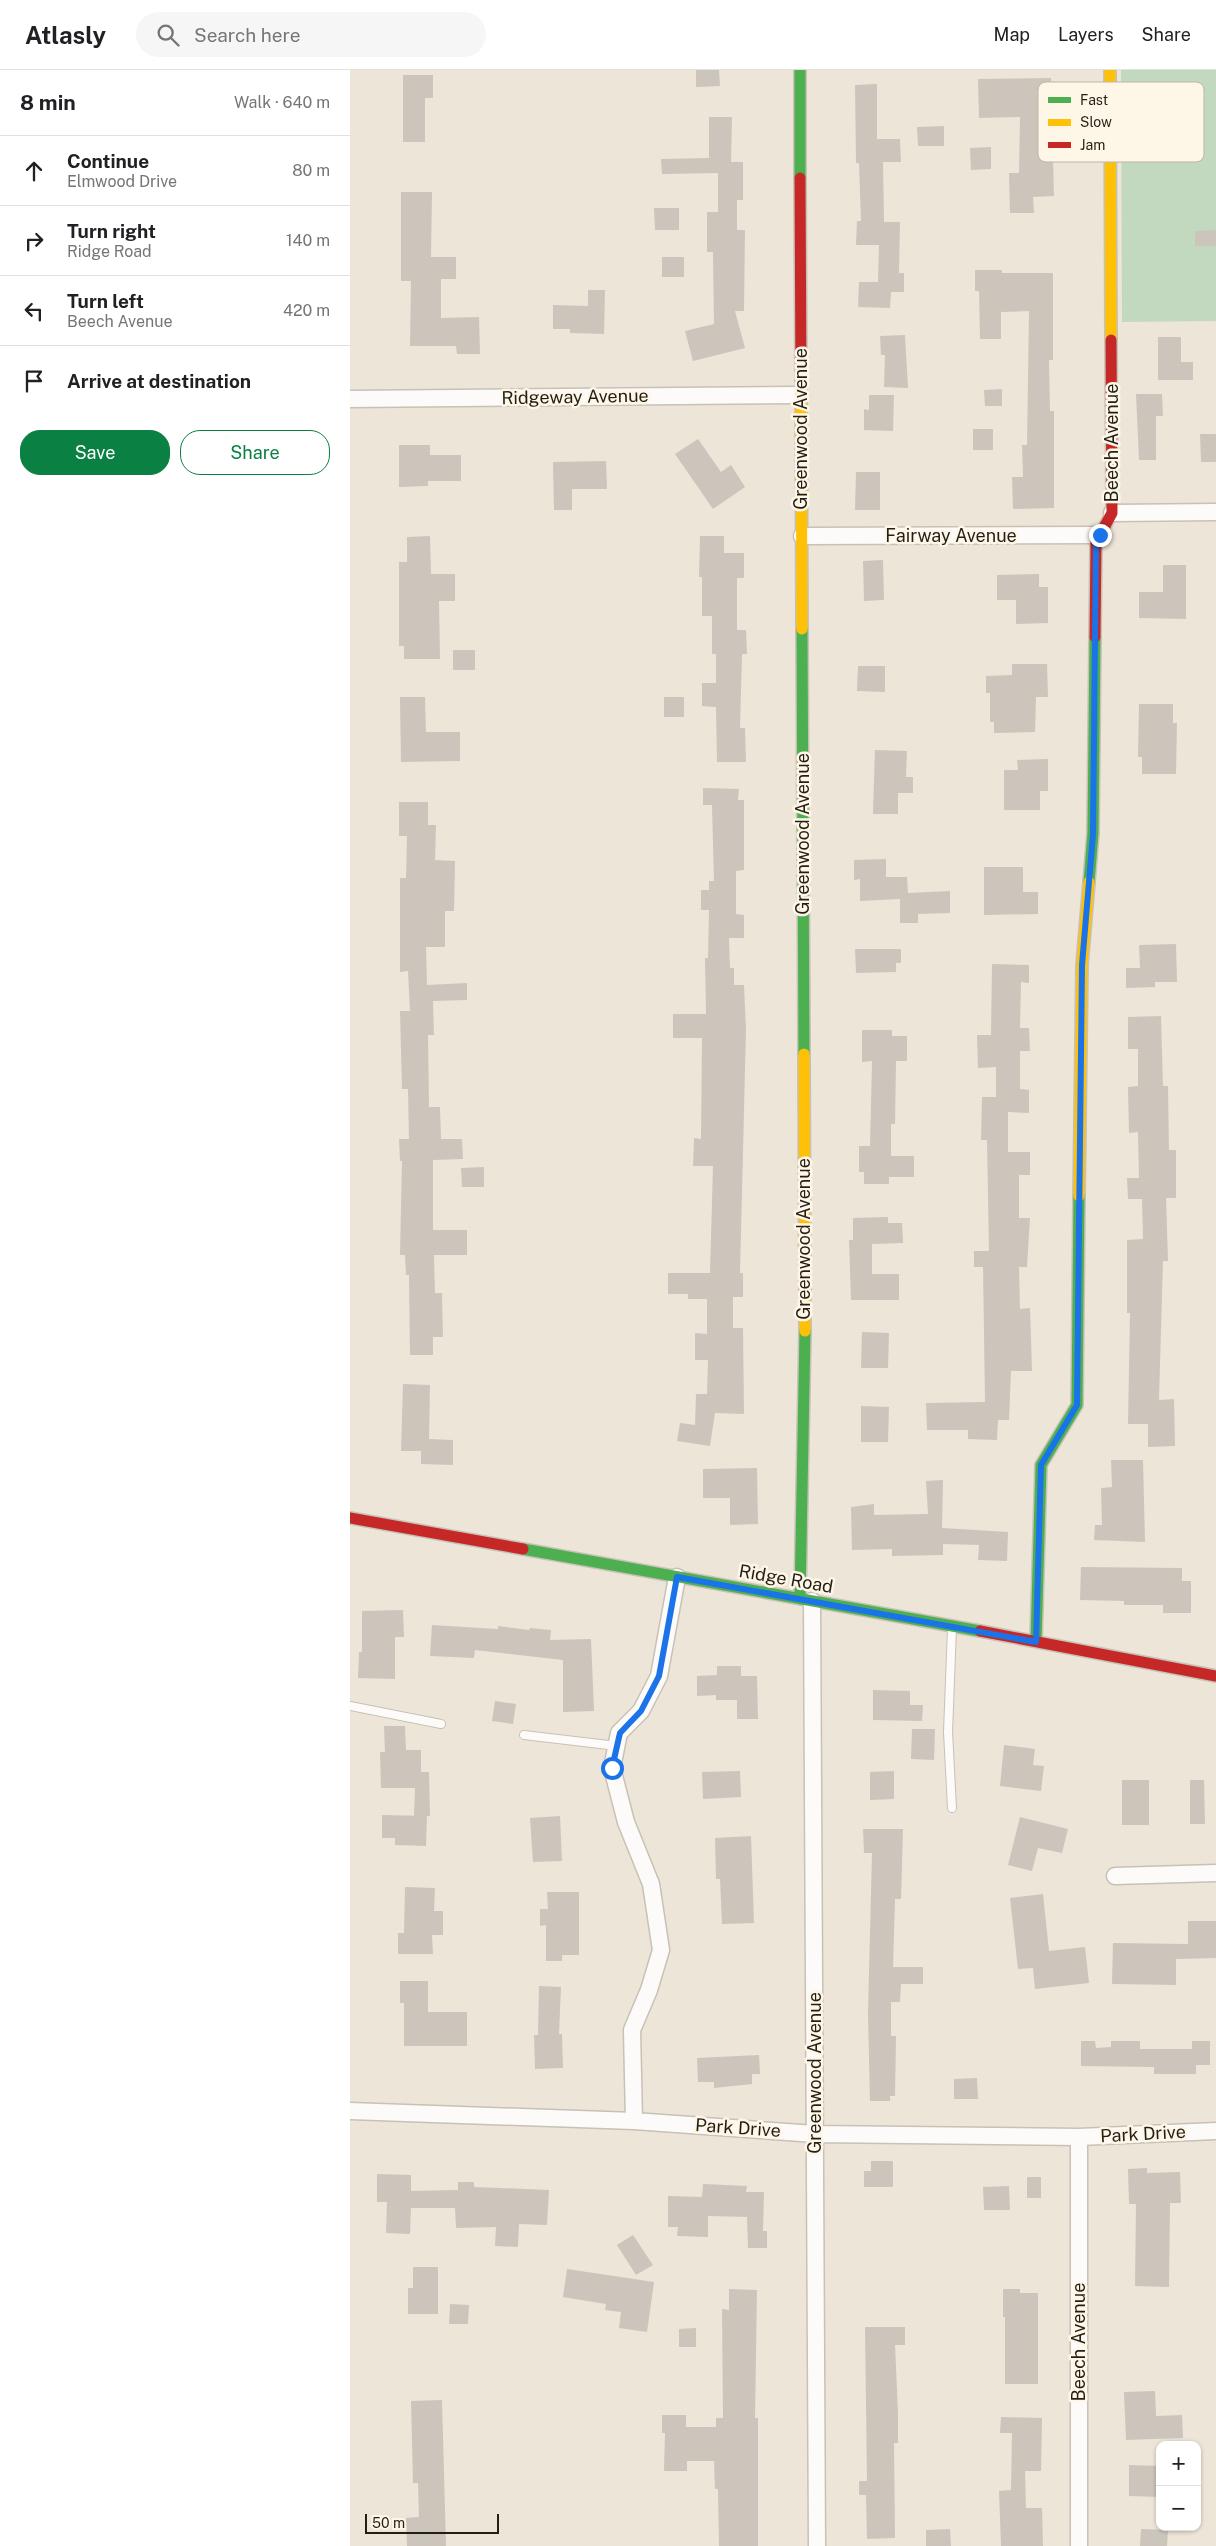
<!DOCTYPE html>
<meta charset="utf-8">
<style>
body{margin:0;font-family:"Public Sans",sans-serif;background:#f6f6f6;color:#202124}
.controls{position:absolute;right:15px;bottom:15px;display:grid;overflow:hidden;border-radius:10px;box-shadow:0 1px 4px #0004}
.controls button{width:45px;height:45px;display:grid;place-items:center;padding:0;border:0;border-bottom:1px solid #e0e0e0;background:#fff;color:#202124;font:25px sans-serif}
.scale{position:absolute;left:15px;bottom:12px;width:134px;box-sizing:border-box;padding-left:5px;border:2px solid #241f16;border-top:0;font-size:14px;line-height:18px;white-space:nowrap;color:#241f16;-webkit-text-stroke:4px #fef6e7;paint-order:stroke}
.stop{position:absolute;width:15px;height:15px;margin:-11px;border:4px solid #1a73e8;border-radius:50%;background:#fff}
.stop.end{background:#1a73e8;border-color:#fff;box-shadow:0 1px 5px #0008}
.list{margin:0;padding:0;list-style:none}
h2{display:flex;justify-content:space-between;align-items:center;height:65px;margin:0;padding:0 20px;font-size:21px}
h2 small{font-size:16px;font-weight:400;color:#757577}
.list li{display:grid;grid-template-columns:32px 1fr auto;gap:15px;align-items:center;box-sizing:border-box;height:70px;padding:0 20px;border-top:1px solid #e0e0e0}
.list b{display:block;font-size:19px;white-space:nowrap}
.list p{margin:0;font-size:16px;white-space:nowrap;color:#757577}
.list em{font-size:16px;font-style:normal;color:#757577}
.actions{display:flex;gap:10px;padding:15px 20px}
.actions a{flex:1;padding:11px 0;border:1px solid #0b8043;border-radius:20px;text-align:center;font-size:18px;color:#0b8043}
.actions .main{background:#0b8043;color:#fff}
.icon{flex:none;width:28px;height:28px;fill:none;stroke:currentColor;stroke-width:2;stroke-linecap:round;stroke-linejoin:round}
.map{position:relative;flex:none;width:866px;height:2476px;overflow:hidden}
header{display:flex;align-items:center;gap:30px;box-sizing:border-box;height:70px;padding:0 25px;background:#fff;border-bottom:1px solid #e0e0e0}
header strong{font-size:24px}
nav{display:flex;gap:28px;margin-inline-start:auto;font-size:18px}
.search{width:350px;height:45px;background:#f6f6f6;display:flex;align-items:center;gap:12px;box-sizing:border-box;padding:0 18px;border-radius:28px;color:#757577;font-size:19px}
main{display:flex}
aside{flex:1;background:#fff}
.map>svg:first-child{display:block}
.green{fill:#c2d9bf}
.building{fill:#cbc5bb}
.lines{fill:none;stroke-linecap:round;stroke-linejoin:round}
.lane-casing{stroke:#c7c1b6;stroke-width:10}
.street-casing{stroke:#c7c1b6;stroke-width:19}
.fast-casing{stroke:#c7c1b6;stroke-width:14}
.slow-casing{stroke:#c7c1b6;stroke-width:14}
.jam-casing{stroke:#c7c1b6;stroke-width:14}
.lane{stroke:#fcfbf9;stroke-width:8}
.street{stroke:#fcfbf9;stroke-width:16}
.fast{stroke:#4caf50;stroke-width:11}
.slow{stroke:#ffc107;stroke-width:11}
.jam{stroke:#c62828;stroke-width:11}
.route{stroke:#1a73e8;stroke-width:6}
.labels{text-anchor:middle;stroke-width:5;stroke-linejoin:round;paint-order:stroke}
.street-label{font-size:18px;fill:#241f16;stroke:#fef6e7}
.key{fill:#fef6e7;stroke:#bdb6a8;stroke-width:1}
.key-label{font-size:14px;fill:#241f16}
</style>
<header>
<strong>Atlasly</strong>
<div class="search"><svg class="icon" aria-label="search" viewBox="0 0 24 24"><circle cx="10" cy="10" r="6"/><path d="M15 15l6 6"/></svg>Search here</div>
<nav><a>Map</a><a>Layers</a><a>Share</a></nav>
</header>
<main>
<aside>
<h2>8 min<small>Walk · 640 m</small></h2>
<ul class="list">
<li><svg class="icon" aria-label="ahead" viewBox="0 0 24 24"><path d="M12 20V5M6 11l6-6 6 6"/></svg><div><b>Continue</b><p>Elmwood Drive</p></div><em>80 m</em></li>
<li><svg class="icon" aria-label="right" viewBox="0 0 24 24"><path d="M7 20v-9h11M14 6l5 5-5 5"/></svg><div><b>Turn right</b><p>Ridge Road</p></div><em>140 m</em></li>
<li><svg class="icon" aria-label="left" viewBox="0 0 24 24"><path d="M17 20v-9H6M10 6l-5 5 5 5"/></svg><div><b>Turn left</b><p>Beech Avenue</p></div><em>420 m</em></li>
<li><svg class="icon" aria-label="arrive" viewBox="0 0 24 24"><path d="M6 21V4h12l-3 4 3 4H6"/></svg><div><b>Arrive at destination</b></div></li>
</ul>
<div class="actions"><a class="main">Save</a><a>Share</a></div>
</aside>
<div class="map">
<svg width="866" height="2476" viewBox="0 0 866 2476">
<rect width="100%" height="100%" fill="#ede5d8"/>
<!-- green -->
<path class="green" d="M771,0H866V251L772,252Z"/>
<!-- building -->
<path class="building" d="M346,0H369L370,16L346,17Z
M53,5H83V28H75V72H53Z
M701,8L704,126L683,127L684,143H660L659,103H669L670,47L629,48L628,9Z
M527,14V69H550L551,92H533L534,152H550L549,203H554V222H541L540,238L508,237L509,212H528L529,175H506L507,151H511L509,93H506L505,15Z
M359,47H382L381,92H393V130H387V160H395L394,241H385L395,278L343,291L335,261L364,254L363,182H357V142H368V103L312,104L311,89L359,88Z
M594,56V76H568L567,57Z
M641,77V99L621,100L620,78Z
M51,122H82L81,187H106V209H91V248L129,247L130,284H107L106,276H60L61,211H51Z
M304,138H329V160H305Z
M866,160V176H845V161Z
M312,187H334V207H312Z
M625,200H652V203H703V290H699L700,341H704V438L663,439L662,407H673L672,375H677L679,241L651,242V269H630L629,221H625Z
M238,220H255L254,264L220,263V259H203V235L238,236Z
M555,265L558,318L534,317L535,285H531L530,266Z
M808,267H831V292H843V310H808Z
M652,319V336H635L634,320Z
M786,324H812L813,346H806V390H789Z
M519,325H544L543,361L514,360V339L519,340Z
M623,359H643V380H623Z
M850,364H866V392H851Z
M348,369L371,402L381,395L395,417L363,439L325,384Z
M49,375H80V385H111V411H78V416L49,417Z
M256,391L257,419H222V440H204L203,392Z
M506,402H530V440H505Z
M80,466L81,504H105V531H89L90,589H54V576H49V492H57V467Z
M350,466H374V483H394V508H387V560H396L397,584H392L390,658H395L396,692H367L366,637L352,636V613H366V584H362V546H352V507H349Z
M533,490L534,530L514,531L513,491Z
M813,495H836V549L789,548V522H813Z
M689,504V517H698V553L666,554V530H647V505Z
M103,580H125V600H103Z
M662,594H697L698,627H686L685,662L644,663V652H640V623H636V606L662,605Z
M508,596H535V622L507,621Z
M50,627H75L76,662H110V691L51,692Z
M314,627H334V647H314Z
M789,634H823V653H827L826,704H792V687H788Z
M525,680L557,681L556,707H563V723H548V744H523Z
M698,689V721H690V740H654V700H668L667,690Z
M353,718L389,719L388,730H394V800L386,801V844L394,845V868H379L380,898H384V915H394L396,959L390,1203H393V1227H383V1258H393L394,1344L365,1343L360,1376L327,1371L330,1353L345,1355L346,1324H357L358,1290H345V1263L357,1264V1229H338V1224H318V1203H360L363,1096H343L344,1068L351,1069L352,968H323V944H356L355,888H358L359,840H351V820H359V811H364L362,735H353Z
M49,732H78V755H86L85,790L105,791L104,841H95V877H76L77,915L117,913V930L83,931L84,965H78L79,1037H90L91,1069H112L113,1089L83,1090V1160H117V1185H84L85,1223H92L93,1267H83V1285H60L59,1205H56L55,1185H50L52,1091H50L49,1069H59L58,1019H52L50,941H60L58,901L50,902V808H56L57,766H49Z
M536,789V807H557L558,823L600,821V843L568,844V853H550V829L510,831V809L504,810V790Z
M634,797H673V822H688V844L634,845Z
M826,874L827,912H805V917L776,918V898H790L789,875Z
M505,879H551V893H546V902L506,903Z
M642,894L679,895V913L671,912L670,958H679L680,981H670V1019L679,1020V1043L658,1042V1082H680V1105H669V1148H680L677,1197H669L670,1239L680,1238L682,1301H661L659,1350H648L647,1370L618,1369V1360H577L576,1333L635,1332L633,1197H624V1181H639L637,1070H631L632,1027H646V997L628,998L627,965H641Z
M811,946L813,1016H818L819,1080H826V1128H816L818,1191H813L809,1330L824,1329L825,1376L798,1377V1354H778L780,1243H777V1170L793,1169L792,1129H778L777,1108H789L788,1062L779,1063L778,1017L788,1016V979H778V947Z
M512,960H542V966H557V991H546L545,1054H541V1086H564V1107H539V1114H514V1102H509V1076H520L522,991L512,992Z
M134,1097V1117H112L111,1098Z
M538,1147V1153H552L553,1173L522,1174V1204H549V1230H501L499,1170H503V1148Z
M512,1262L539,1263L538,1298H511Z
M53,1314L80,1315L79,1369L103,1370V1395L71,1394V1381H51Z
M511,1336L539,1337L538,1372H511Z
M761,1390H793L795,1472L744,1470L745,1455H752L751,1418L762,1417Z
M407,1398L408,1454L380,1455V1428H353V1399Z
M593,1410L592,1458L658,1462L657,1491L628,1490L629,1475L593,1474V1485L542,1486V1479L502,1480L501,1437L524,1434V1445L578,1444L576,1411Z
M731,1497L832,1498V1511H841V1543H813V1535H774V1531L730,1530Z
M53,1540L54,1567H45V1609L8,1608L9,1582H12V1541Z
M82,1555L148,1559V1556L179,1560L180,1558L201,1560L200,1570L241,1569L244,1641L213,1642V1590L125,1580L124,1588L80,1586Z
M367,1596H391V1606H407L408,1649H387V1630H366V1625L347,1626V1606L367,1605Z
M523,1620L560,1621V1635H573L572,1651L523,1650Z
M145,1631L166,1634L163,1654L142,1651Z
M34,1656H55L56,1680H71V1702H79L80,1746H64L65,1718H31L30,1682H35Z
M562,1659H585L584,1690L561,1689Z
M654,1675L685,1679L683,1695L694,1696L691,1721L650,1716Z
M390,1701L391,1727L353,1729L352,1702Z
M544,1701V1729L520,1730V1702Z
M772,1710H799V1755H772Z
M840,1710H854L855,1754H840Z
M32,1745L77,1746L76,1776L45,1775V1768H32Z
M210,1746L212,1791L183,1792L180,1748Z
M670,1747L718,1759L712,1783L688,1778L682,1801L658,1795Z
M513,1759H553L551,1829H545L543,1897H573V1914H551L550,1932H541V1966H546L545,2026H540V2031H520L518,1943L522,1783H514Z
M401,1766L404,1853L372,1854L370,1809H366L365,1768Z
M55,1817L85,1818L84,1841H93V1865H82L83,1884H48V1863H54Z
M197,1822H229V1885H212V1891H196V1855L190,1856V1839H198Z
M693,1824L699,1881L735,1877L739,1913L685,1919L683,1898L668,1899L660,1828Z
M838,1851H866V1888L826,1889V1915L762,1914L763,1873L838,1874Z
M50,1911H78V1942H117V1976H54V1933H50Z
M189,1916L211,1917L209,1964H212L213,1998L185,1999L184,1965H188Z
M731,1971H745L746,1978L761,1977V1971H790V1979H842V1971H860V1995H846V2004H804V1997L731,1996Z
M409,1985L410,2004H402V2014L364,2018V2012H348L347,1988Z
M627,2008L628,2029H604V2009Z
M521,2091H543V2117H514V2101H521Z
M797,2098V2103L830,2102L831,2133H820L819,2217L785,2216L786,2134H779L778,2099Z
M27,2104L61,2105V2121L108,2120V2112H124V2117L199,2120L197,2155L169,2154L168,2177L145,2176L146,2157L106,2158L105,2138H61L60,2164L36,2163L37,2132H27Z
M677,2107H691V2128H677Z
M353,2114L397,2116L396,2122H414L413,2161H417V2178H398L397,2147L358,2146V2167L327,2166L328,2157H318V2126L352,2127Z
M659,2116L660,2140H634L633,2117Z
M283,2165L303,2195L286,2205L267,2175Z
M63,2197H88V2244H58V2218H63Z
M217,2199L304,2212L297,2262L269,2258L271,2242L255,2240L256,2234L213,2227Z
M379,2219L407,2220L405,2348H408V2476H369L368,2419H365L364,2391H337V2401H314L315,2363H312V2345H336V2357H366V2348H373L372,2239L379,2240Z
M653,2219H670V2223H688V2314H655V2247H653Z
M100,2234L119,2235L118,2254H99Z
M515,2257H555V2275H545L548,2343V2373H544L545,2468L517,2469L516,2425H509V2411H517Z
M346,2258V2277H329V2259Z
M805,2321L806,2346L832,2345L833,2368L776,2370L774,2322Z
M92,2330L96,2476H57L56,2448L69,2447L68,2413H63L61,2331Z
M651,2347L692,2348L691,2401H675L676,2438H692L693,2476H651L649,2421L661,2420L662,2363H650Z
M779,2395L810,2396V2427L779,2426Z
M600,2459L601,2476H576V2460Z
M791,2459L818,2460L817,2476H790Z"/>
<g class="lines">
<!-- lane casing -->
<g class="lane-casing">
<path id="lane" d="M0,1636L91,1654
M174,1665L267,1676
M602,1738L598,1662L602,1558"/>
</g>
<!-- street casing -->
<g class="street-casing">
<path id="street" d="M0,329L450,325
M762,443L866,442
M452,466L750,465
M462,1531L467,2476
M765,1806L866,1803
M0,2041L284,2051L465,2064L729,2067L866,2061
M284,2051L282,1960L299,1920L311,1880L301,1814L276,1752L262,1698L269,1663L291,1641L309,1606L327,1507
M729,2067V2476"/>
</g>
<!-- fast casing -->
<g class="fast-casing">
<path id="fast" d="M450,0V108
M452,559L454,984
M739,812L743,763L745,567
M173,1479L630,1561
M450,1529L455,1261
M686,1571L691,1395L727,1335L729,1126"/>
</g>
<!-- slow casing -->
<g class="slow-casing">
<path id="slow" d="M760,0L761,270
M451,313L452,559
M454,984L455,1261
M729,1126L732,895L739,812"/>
</g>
<!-- jam casing -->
<g class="jam-casing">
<path id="jam" d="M450,108L451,313
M745,567L746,472L762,443L761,270
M0,1448L173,1479
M630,1561L866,1606"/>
</g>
<!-- lane -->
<use href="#lane" class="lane"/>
<!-- street -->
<use href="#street" class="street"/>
<!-- fast -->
<use href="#fast" class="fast"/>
<!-- slow -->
<use href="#slow" class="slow"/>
<!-- jam -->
<use href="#jam" class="jam"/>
</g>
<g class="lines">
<!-- route -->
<path class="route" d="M262,1698L270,1663L291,1641L309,1606L327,1507L686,1572L691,1395L727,1335L732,895L743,764L746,472L750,465"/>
</g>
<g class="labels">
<!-- street labels -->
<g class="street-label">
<text transform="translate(225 327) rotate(-1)" y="6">Ridgeway Avenue</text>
<text transform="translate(451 359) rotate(-90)" y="6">Greenwood Avenue</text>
<text transform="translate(762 373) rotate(-90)" y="6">Beech Avenue</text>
<text x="601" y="472">Fairway Avenue</text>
<text transform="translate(453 764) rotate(-90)" y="6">Greenwood Avenue</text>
<text transform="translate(454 1169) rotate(-90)" y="6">Greenwood Avenue</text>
<text transform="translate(436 1509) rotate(10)" y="6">Ridge Road</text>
<text transform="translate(465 2003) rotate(-90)" y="6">Greenwood Avenue</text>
<text transform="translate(388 2058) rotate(4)" y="6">Park Drive</text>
<text transform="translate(793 2064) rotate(-3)" y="6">Park Drive</text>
<text transform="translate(729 2272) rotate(-90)" y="6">Beech Avenue</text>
</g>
</g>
<!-- legend -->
<rect x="688" y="12" width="166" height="80" rx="8" class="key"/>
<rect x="698" y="27" width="23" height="6" fill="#4caf50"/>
<rect x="698" y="49" width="23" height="7" fill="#ffc107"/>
<rect x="698" y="72" width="23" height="6" fill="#c62828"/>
<g class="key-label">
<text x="730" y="35">Fast</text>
<text x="730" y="57">Slow</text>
<text x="730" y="80">Jam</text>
</g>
</svg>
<div class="controls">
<button>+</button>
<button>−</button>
</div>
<div class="scale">50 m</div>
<div class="stop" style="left:262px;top:1698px"></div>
<div class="stop end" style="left:750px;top:465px"></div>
</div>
</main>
